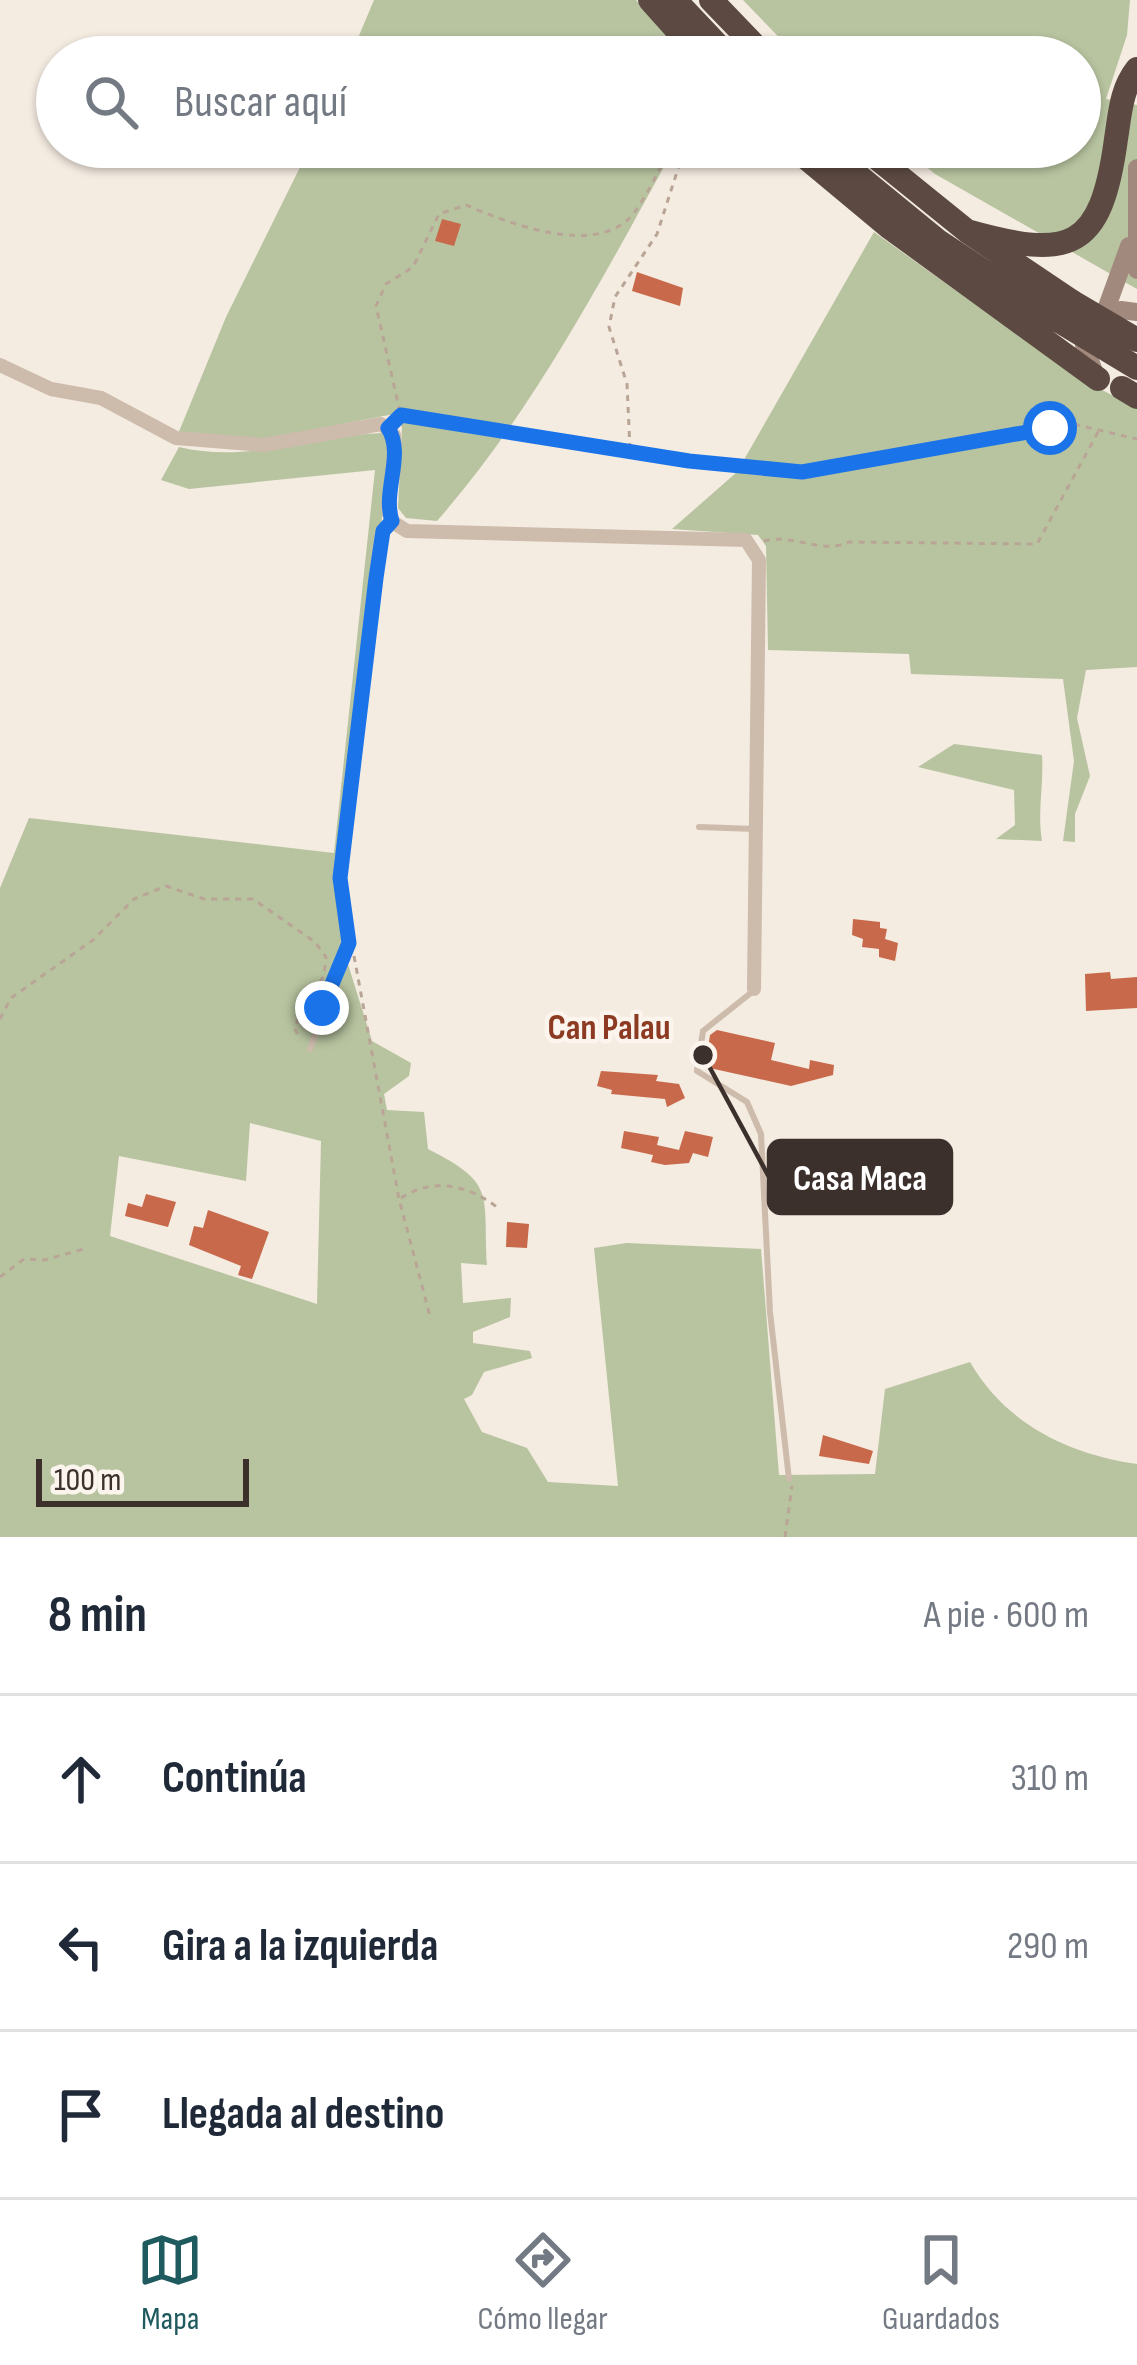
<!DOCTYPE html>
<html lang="es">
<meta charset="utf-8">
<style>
body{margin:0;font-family:"Sofia Sans Condensed",sans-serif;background:#f6f6f7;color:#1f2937}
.scale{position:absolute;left:36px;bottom:30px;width:213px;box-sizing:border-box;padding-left:12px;border:6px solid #3b302b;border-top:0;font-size:33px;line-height:42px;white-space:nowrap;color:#3b302b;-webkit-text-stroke:9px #fbf5ee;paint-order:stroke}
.stop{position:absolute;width:36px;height:36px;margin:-27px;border:9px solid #1a73e8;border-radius:50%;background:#fff}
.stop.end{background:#1a73e8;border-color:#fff;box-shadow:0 3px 12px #0008}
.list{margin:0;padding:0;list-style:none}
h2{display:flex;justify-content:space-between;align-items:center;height:156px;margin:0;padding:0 48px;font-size:51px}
h2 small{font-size:39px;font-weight:400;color:#747a83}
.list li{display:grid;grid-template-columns:78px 1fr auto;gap:36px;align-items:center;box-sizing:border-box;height:168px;padding:0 48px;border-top:3px solid #e0e1e3}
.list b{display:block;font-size:45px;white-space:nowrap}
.list em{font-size:39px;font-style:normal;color:#747a83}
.icon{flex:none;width:66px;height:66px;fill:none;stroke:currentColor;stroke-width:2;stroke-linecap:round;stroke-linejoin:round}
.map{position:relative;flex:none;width:1137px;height:1537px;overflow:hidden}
.search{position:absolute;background:#fff;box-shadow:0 3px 9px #0004;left:36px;right:36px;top:36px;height:132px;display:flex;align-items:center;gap:30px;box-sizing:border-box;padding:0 42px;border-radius:66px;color:#747a83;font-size:45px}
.sheet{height:660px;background:#fff}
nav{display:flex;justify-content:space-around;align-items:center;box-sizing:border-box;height:168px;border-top:3px solid #e0e1e3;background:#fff;font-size:33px;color:#747a83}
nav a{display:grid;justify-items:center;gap:6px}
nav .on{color:#1f5a5e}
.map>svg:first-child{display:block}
.green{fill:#b8c4a0;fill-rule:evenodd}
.building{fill:#c8694b}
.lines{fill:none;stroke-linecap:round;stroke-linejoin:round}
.path{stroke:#b9a596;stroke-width:3;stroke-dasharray:6 6;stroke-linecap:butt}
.lane{stroke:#cdbbac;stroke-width:6}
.street{stroke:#cdbbac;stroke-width:14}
.secondary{stroke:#a18a7d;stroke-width:18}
.highway{stroke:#5c4a42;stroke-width:24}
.highway-bridge{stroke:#5c4a42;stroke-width:24}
.route{stroke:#1a73e8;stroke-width:15}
.labels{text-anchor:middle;stroke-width:9;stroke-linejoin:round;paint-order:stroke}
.neighbourhood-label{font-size:36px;font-weight:bold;fill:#8c3b22;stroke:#fbf5ee}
.leader{fill:none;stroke:#3b302b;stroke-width:4.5}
.callout-dot{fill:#3b302b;stroke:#fbf5ee;stroke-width:4.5}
.callout{fill:#3b302b;stroke:#3b302b;stroke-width:4.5}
.callout-label{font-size:36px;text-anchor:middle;font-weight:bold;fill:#fff}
</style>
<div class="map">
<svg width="1137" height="1537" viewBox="0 0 1137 1537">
<rect width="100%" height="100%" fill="#f4ebe1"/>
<!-- green -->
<path class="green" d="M374,0H636L688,57H350Z
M743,0H1130L1127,35L1106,99L1137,105V289L935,174L903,147H1080V57H798Z
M310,147H675C604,275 534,410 437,521L406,518L398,508L402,427L394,414L266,439L178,434L226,317Z
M874,232L1077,377L1137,408V667L1086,670L1077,718L1090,776L1075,814V842L1063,841L1074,761L1063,679L911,674L909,654L768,650L766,546L758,535L672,529L737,472Z
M382,433L388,443V469L337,881L347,961L372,1041L411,1063L409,1076L384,1094L387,1110L424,1112L428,1149C497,1184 483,1193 487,1265L461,1263L463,1303L511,1298L510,1317L473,1332V1343L530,1351L532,1358L484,1372L472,1395L464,1399L482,1432L527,1448L548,1482L618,1486L594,1248L627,1243L761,1249L779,1475L875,1474L885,1389L970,1362C1006,1424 1068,1454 1137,1464V1537H0V888L29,818L334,853L375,470L189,489L161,480L179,447C249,464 313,435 382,433ZM250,1123L321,1141L317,1304L110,1236L119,1156L246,1181Z
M954,744L1042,755C1044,786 1037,811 1042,841L996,839L1015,825L1014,790L918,767Z"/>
<!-- building -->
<path class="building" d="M442,219L461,224L454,246L435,241Z
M637,272L683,288L680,306L632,291Z
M853,919L880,922V928L887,929L885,939L898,943L895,961L879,957V949L862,947L863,939L852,935Z
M1110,972L1111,979L1137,977V1008L1086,1011L1085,974Z
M717,1030L775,1043L771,1060L809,1069L810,1060L834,1065L833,1075L791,1086L705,1067L710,1035Z
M601,1071L658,1075L656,1081L679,1084L685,1098L667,1107L665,1099L611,1094L612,1090L597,1086Z
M624,1131L659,1137L657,1145L679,1150L685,1131L713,1137L708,1157L693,1153L689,1163L665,1165L651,1162L653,1155L621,1148Z
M146,1194L176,1202L168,1227L125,1216L128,1203L142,1207Z
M208,1210L269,1232L252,1279L238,1275L241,1266L189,1245L194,1226L203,1228Z
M507,1222L529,1224L527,1248L506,1247Z
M823,1435L873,1451L869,1464L819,1456Z"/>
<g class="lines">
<!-- path -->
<path class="path" d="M400,412L376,306L386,284L413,267L439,214L466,205C508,223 598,259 634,213C648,194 660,168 670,147
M398,418L802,472L1073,424L1137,439
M630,449L627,384L609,327L615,297L657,234L685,147
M764,541C792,533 823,555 849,542L1037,544L1098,432
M354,956L399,1199L431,1320
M0,1019L11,998L93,940L134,899L166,886L204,899H253L315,942L326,957L324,975L294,1027L300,1040
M401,1198C433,1177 469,1185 498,1208
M0,1277L24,1259L44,1260L84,1249
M785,1537L792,1486"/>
<!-- lane -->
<path class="lane" d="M699,827L755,829
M752,992L703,1031L697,1071L747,1102L761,1134L770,1312L789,1479
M310,1049L349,943L340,878L376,578L389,524"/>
<!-- street -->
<path class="street" d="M0,365L51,389L101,398L176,438L264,445L381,424L394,435L395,445L388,509L391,521L407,531L746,540L759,560L754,989"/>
<!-- secondary -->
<path class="secondary" d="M1137,168V270
M1104,315L1129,246
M1095,374L1084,345L1093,323L1121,310L1137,312"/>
<!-- highway -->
<path class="highway" d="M650,0L701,57
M675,0L729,57
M711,0L766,57
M793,147L889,227L1098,379
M823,147L938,241L1059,321
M863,147L967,231L1071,301
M967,231C1070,260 1101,251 1116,139C1120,114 1121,89 1137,69
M1122,388L1137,397"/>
<!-- highway-bridge -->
<path class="highway-bridge" d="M1071,301L1137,340
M1059,321L1137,368"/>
</g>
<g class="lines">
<!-- route -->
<path class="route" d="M322,1008L349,943L340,878L376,578L383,531L392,521C382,491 405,455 388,428L401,415L689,461L802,472L1050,428"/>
</g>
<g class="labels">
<!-- neighbourhood labels -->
<g class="neighbourhood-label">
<text x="609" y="1039">Can Palau</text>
</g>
</g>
<!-- callouts -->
<path class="leader" d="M703 1055L769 1177"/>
<circle class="callout-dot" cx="703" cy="1055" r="12"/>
<rect class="callout" x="769" y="1141" width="182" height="72" rx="12"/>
<g class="callout-label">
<text x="860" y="1190">Casa Maca</text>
</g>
</svg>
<div class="scale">100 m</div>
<div class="stop" style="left:1050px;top:428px"></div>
<div class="stop end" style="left:322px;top:1008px"></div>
<div class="search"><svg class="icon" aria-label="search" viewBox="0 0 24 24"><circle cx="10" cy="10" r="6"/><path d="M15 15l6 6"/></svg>Buscar aquí</div>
</div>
<section class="sheet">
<h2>8 min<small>A pie · 600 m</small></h2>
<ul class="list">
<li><svg class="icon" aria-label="ahead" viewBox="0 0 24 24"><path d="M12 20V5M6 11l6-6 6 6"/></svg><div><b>Continúa</b></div><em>310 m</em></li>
<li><svg class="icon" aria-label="left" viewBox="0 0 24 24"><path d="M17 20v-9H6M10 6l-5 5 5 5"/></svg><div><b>Gira a la izquierda</b></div><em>290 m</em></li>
<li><svg class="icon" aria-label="arrive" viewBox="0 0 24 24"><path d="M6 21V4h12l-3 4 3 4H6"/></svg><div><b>Llegada al destino</b></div></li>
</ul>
</section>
<nav>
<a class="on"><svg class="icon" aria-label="map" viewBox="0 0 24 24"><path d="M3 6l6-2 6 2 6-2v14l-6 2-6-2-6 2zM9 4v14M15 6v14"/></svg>Mapa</a>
<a><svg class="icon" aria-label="directions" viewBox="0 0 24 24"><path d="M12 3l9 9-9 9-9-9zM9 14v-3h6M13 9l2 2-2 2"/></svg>Cómo llegar</a>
<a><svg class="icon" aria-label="saved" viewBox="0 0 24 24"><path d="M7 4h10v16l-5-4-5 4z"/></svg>Guardados</a>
</nav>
